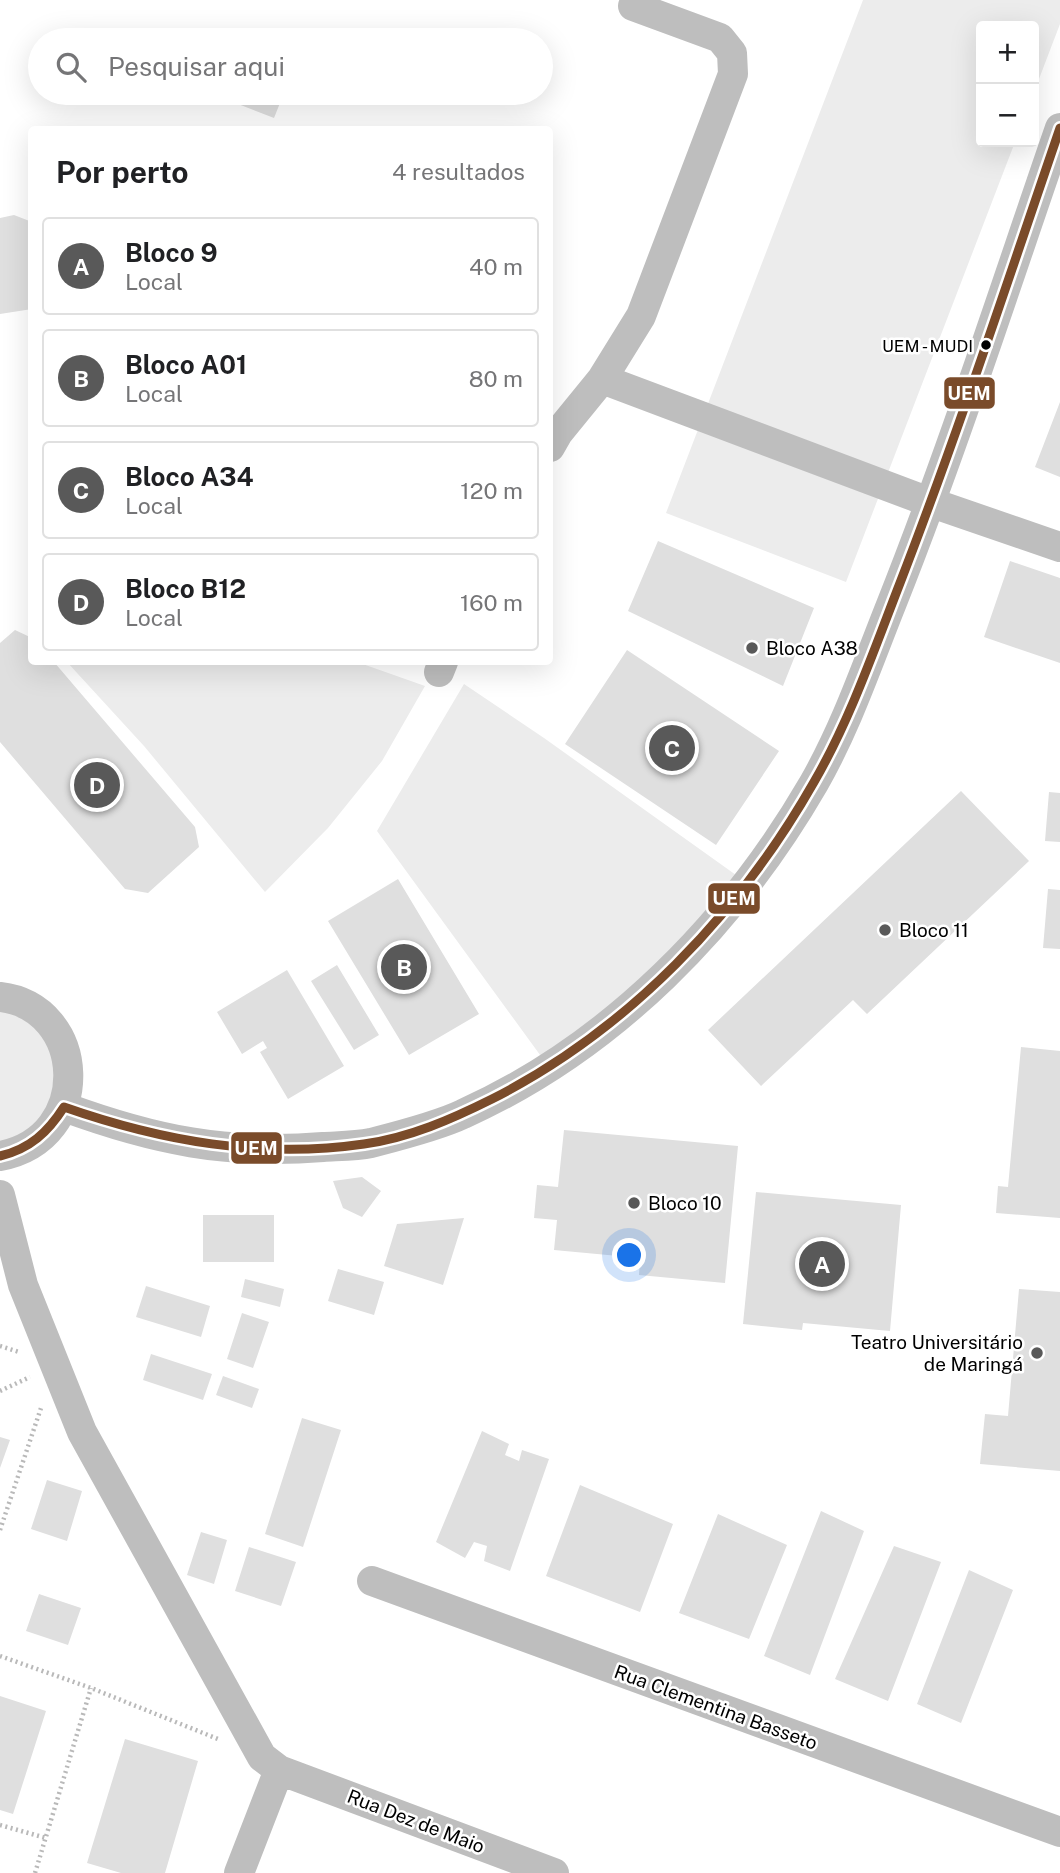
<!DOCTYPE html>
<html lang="pt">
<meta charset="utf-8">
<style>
body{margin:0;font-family:"Public Sans",sans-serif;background:#f6f6f6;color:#202124}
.controls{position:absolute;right:21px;top:21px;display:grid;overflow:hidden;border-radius:7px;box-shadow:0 7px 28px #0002}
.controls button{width:63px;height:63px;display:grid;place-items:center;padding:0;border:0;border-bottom:2px solid #e0e0e0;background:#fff;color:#202124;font:35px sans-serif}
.you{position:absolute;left:630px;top:1256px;width:24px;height:24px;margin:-18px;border:5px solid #fff;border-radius:50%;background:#1a73e8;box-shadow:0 0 0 10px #1a73e833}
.badge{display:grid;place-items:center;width:46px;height:46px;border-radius:50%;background:#595959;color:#fff;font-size:23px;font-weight:700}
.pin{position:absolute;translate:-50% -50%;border:4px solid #fff;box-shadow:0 2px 7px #0006}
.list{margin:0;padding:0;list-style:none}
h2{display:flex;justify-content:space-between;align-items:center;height:91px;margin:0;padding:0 28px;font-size:30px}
h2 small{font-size:23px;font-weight:400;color:#757577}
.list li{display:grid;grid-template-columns:46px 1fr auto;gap:21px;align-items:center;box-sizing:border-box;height:98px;margin:0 14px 14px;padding:0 14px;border:2px solid #e0e0e0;border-radius:7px}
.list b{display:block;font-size:26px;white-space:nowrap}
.list p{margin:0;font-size:23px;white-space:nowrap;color:#757577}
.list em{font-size:23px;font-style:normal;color:#757577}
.icon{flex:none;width:38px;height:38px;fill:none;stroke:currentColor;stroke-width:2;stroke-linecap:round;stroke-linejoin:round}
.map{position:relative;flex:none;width:1060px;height:1873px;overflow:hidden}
.search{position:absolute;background:#fff;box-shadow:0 7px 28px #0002;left:28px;top:28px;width:525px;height:77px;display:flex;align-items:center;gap:18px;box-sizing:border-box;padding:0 24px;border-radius:38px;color:#757577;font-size:26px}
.panel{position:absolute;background:#fff;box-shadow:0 7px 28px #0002;left:28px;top:126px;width:525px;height:539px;border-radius:7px}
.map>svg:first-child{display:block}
.green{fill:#ececec}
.building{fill:#dfdfdf}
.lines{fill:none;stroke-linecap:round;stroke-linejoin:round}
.path{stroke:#b9b9b9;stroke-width:4.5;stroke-dasharray:2 3.5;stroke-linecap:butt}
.minor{stroke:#bebebe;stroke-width:30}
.bus-1-casing{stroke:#fff;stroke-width:14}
.bus-1{stroke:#7a4b2a;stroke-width:9}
.bus-dot{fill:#000;stroke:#fff;stroke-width:2.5}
.poi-dot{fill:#595959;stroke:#fff;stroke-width:2.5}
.labels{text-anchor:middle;stroke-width:5;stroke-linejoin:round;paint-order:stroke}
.bus-label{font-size:17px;fill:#000;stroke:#fff;text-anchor:end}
.poi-label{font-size:19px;fill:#000;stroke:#fff;text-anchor:start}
.street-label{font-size:19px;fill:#000;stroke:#fff}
.line-badge{stroke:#fff;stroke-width:2.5}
.badge-label{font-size:19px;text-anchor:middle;font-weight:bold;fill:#fff}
</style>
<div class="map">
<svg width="1060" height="1873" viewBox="0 0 1060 1873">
<rect width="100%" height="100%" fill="#fff"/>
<!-- green -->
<path class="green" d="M863,0H1060V24L1034,92V26H981V142H1015L846,582L666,513Z
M67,662H357L425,686L382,761L328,828L265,892L144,746Z
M464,684L544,738L743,880L665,963L543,1059L377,831Z
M0,1006L43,1031L59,1074L45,1119L0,1146Z"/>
<!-- building -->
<path class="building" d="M236,93H284L274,118L233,102Z
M14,215L32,222V309L0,314V218Z
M1060,402V477L1035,467Z
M658,541L814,608L783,686L628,611Z
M1010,561L1060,578V663L984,637Z
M15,630L32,638V662H54L195,827L199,847L148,893L125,889L0,742V643Z
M627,650L779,751L716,845L565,744Z
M961,791L1029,861L867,1014L853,1000L761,1086L708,1030Z
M1049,792L1060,793V842L1045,841Z
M398,879L479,1014L409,1055L328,921Z
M1048,889L1060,890V949L1043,948Z
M337,965L379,1035L354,1050L311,981Z
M287,970L344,1066L288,1099L260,1052L267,1048L263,1041L242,1054L217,1012Z
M1021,1047L1060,1051V1218L996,1213L998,1186L1008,1187Z
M564,1130L738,1146L725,1283L639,1275L640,1258L554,1250L557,1220L534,1218L537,1185L558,1187Z
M362,1177L381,1191L362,1217L343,1208L333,1181Z
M756,1192L901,1205L890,1331L803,1323L802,1330L743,1324Z
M203,1215H274V1262H203Z
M464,1218L443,1285L384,1266L397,1224Z
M338,1269L384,1282L374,1315L328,1301Z
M245,1279L284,1289L280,1307L241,1297Z
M146,1286L210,1306L201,1337L136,1317Z
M1019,1289L1060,1292V1471L980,1464L985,1414L1008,1416Z
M242,1313L269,1322L253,1368L227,1359Z
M151,1354L212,1374L203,1400L143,1380Z
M223,1376L259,1389L252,1408L216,1395Z
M302,1418L341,1430L303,1547L265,1534Z
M482,1431L509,1444L505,1455L519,1461L522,1450L549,1459L510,1571L484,1561L487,1546L474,1542L465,1558L436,1542Z
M0,1437L10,1440L0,1468Z
M47,1480L82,1491L67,1541L31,1529Z
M580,1485L673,1524L640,1612L546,1576Z
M821,1511L864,1531L810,1675L764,1656Z
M718,1514L787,1545L749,1639L679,1613Z
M201,1532L227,1540L214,1584L187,1575Z
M894,1546L941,1562L888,1701L835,1679Z
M249,1547L296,1562L281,1606L235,1591Z
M969,1570L1013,1590L961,1723L917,1704Z
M39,1594L81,1608L68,1645L26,1631Z
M0,1696L46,1711L13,1814L0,1810Z
M125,1739L198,1761L165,1873H121L87,1863Z"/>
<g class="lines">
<!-- path -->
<path class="path" d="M0,1346L19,1352
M0,1391L30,1377
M0,1530L41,1408
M0,1656L91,1688L218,1739
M0,1825L46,1838
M35,1873L91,1688"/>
<!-- minor -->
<path class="minor" d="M602,379L932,503L1060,547
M550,447L558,433L602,379L641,316L733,74L732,53L720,38L633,6
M439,672L443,662
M0,997C87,1007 95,1138 0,1156
M64,1107C154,1140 227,1155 323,1147C339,1146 356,1146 371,1143C398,1136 438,1126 463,1114C612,1047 733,923 814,783C846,727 867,665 891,605C953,449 1005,287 1060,128
M0,1195L23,1285L82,1432L262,1757L279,1770L554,1873
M372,1581L1060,1832
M239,1873L279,1770"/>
<!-- bus-1 casing -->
<g class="bus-1-casing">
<path id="bus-1" d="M0,1156C30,1149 48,1132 64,1107C161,1141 261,1159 364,1144C409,1138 452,1119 492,1099C628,1030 739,914 814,782C850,720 874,650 900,583C958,433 1008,280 1060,128"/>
</g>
<!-- bus-1 -->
<use href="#bus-1" class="bus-1"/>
</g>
<!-- markers -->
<circle class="bus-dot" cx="986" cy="345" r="6"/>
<g class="poi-dot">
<circle cx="752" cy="648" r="7"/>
<circle cx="885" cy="930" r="7"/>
<circle cx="634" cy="1203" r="7"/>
<circle cx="1037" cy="1353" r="7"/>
</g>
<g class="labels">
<!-- bus labels -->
<g class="bus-label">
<text x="973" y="352">UEM - MUDI</text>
</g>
<!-- poi labels -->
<g class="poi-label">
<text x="766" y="655">Bloco A38</text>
<text x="899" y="937">Bloco 11</text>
<text x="648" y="1210">Bloco 10</text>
<text x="1023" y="1349" text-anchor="end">Teatro Universitário<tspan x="1023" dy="22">de Maringá</tspan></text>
</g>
<!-- street labels -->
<g class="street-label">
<text transform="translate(716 1707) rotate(20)" y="7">Rua Clementina Basseto</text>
<text transform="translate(416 1821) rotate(21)" y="7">Rua Dez de Maio</text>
</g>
</g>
<g class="line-badge">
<rect x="943" y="376" width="53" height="34" rx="7" fill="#7a4b2a"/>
<rect x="707" y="882" width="54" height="33" rx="7" fill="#7a4b2a"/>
<rect x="230" y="1131" width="53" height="34" rx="7" fill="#7a4b2a"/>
</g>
<g class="badge-label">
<text x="969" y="400">UEM</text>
<text x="734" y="905">UEM</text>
<text x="256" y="1155">UEM</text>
</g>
</svg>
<div class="controls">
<button>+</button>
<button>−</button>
</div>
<div class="you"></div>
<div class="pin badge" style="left:822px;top:1264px">A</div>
<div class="pin badge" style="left:404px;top:967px">B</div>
<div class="pin badge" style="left:672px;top:748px">C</div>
<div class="pin badge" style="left:97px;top:785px">D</div>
<div class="search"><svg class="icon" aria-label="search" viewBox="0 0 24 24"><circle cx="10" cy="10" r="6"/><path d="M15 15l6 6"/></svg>Pesquisar aqui</div>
<section class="panel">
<h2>Por perto<small>4 resultados</small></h2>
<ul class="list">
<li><span class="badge">A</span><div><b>Bloco 9</b><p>Local</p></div><em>40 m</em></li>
<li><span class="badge">B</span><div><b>Bloco A01</b><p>Local</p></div><em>80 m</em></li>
<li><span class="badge">C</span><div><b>Bloco A34</b><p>Local</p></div><em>120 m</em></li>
<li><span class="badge">D</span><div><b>Bloco B12</b><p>Local</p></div><em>160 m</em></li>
</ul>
</section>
</div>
